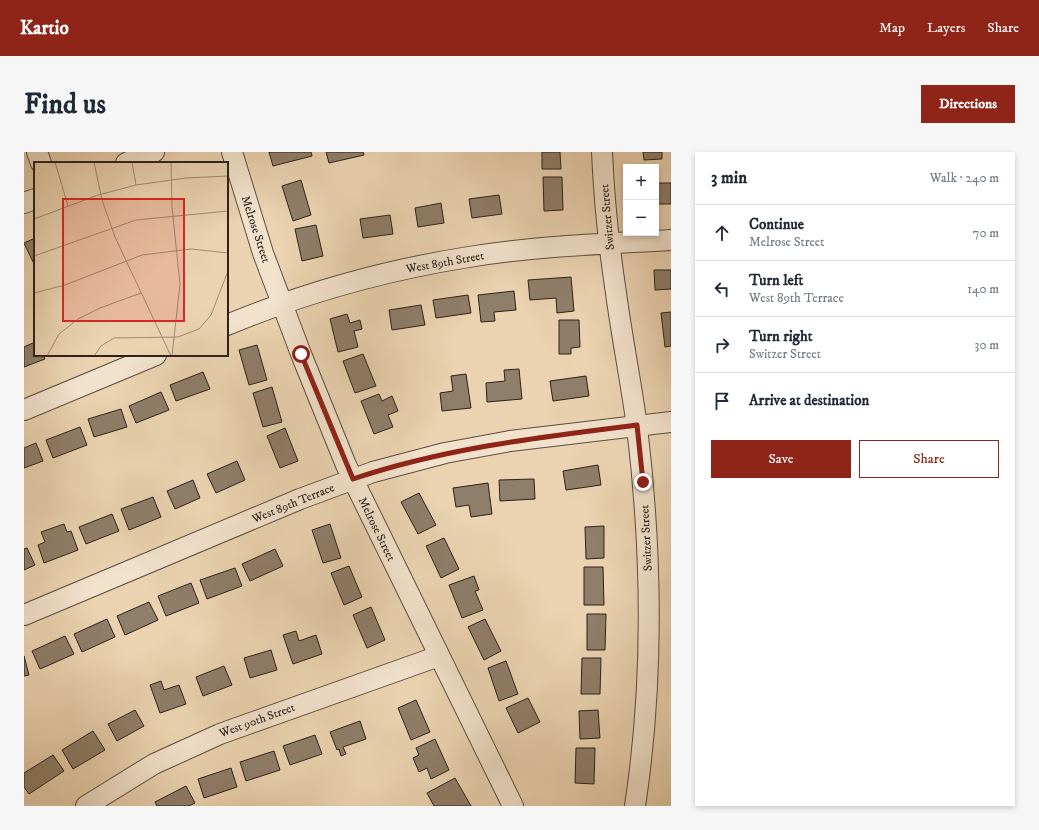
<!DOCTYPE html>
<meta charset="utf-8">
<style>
body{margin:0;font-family:"IM FELL DW Pica",serif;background:#f6f6f7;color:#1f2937}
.controls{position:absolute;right:12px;top:12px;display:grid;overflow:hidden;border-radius:0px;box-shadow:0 2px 6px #0003}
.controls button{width:36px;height:36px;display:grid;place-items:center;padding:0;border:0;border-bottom:1px solid #e0e1e3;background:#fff;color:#1f2937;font:20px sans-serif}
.stop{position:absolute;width:12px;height:12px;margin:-9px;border:3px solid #8f2418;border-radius:50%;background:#fff}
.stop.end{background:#8f2418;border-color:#fff;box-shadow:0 1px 4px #0008}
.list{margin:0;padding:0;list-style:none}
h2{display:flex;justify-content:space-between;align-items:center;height:52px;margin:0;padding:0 16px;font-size:17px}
h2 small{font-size:13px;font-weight:400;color:#747a83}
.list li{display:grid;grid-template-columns:26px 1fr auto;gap:12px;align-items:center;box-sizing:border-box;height:56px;padding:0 16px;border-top:1px solid #e0e1e3}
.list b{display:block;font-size:15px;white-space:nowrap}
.list p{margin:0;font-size:13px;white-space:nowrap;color:#747a83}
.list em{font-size:13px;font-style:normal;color:#747a83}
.actions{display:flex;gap:8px;padding:12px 16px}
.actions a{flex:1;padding:9px 0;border:1px solid #8f2418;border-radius:0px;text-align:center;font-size:14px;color:#8f2418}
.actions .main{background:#8f2418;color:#fff}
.icon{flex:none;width:22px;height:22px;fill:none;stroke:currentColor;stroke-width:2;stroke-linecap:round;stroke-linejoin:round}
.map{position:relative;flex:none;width:647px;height:654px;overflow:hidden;border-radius:0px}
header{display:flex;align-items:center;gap:24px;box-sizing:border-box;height:56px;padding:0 20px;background:#8f2418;color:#fff}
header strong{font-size:19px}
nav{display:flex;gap:22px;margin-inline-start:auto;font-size:14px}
.intro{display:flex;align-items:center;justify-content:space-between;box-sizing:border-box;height:96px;padding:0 24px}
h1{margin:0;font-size:28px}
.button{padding:10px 18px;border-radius:0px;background:#8f2418;color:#fff;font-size:14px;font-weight:700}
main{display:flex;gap:24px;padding:0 24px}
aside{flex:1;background:#fff;border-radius:0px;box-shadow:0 2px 6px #0003}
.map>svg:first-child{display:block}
.building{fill:#8f7e69;stroke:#2b221a}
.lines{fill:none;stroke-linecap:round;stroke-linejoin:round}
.minor-casing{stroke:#5b4e40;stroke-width:22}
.minor{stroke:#f2e2cc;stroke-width:20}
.route{stroke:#8f2418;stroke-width:5}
.labels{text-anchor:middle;stroke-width:4;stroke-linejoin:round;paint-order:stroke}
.street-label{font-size:12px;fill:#2b221a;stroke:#f2e2cc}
.inset-road{fill:none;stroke:#9e8c75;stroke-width:1}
.view{fill:#d62828;fill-opacity:0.15;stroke:#d62828;stroke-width:2}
.inset-edge{fill:none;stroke:#2b221a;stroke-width:2}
</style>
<header>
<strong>Kartio</strong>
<nav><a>Map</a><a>Layers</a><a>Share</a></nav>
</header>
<div class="intro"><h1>Find us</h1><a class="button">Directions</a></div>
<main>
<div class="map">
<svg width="647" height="654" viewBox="0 0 647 654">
<rect width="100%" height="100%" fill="#ebd3b1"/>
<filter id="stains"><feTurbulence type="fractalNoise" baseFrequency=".005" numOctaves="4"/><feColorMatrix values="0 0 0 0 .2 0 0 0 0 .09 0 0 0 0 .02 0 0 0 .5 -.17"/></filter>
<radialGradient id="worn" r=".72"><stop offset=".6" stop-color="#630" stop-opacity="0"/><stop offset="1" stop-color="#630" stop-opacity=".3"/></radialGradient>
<!-- building -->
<path class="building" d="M245,0H287L288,4L249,14Z
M302,0H339L340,3L305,11Z
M518,0H536L537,17H518Z
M619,0H638V7L620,8Z
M519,25H538L539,58L520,59Z
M277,28L287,63L269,69L258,34Z
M632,31H647V52H632Z
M475,43L478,62L448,66L445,47Z
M417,51L420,71L394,75L391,56Z
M366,63L369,82L339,86L336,67Z
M292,73L299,104L278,109L271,77Z
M11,86V109L9,110L0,91Z
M630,118H647V137L631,138Z
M547,125L550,159L533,161L532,146L506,148L504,128Z
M490,139L492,158L470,160L471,169L457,170L454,143Z
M444,143L447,161L412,166L409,148Z
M397,153L401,173L368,178L365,158Z
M647,160V194L641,195L637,161Z
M323,162L326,171L336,168L338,177L330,179L334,195L314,200L306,167Z
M535,168H555L556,195L547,196V202H535Z
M11,190V203H19L21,207L0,215V195Z
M233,193L243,228L225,233L215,198Z
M339,202L352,234L331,241L319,209Z
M495,217L498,247L463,250L462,231L481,229L480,218Z
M179,220L186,237L152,249L146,233Z
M442,222L447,256L418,259L416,241L429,239L427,224Z
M562,224L565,244L529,249L526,229Z
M248,235L258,270L239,275L229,241Z
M137,240L145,258L112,271L105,254Z
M355,242L358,249L368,244L374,259L364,263L369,275L350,282L337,249Z
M97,257L103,275L70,285L64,267Z
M56,275L63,293L29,306L22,288Z
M261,276L274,309L256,316L243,284Z
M12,291L19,309L0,316V296Z
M213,309L221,328L192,341L183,322Z
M574,313L577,333L542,338L539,319Z
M510,327L511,347L476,349L475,328Z
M169,328L176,346L151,357L143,339Z
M464,331L468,362L447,365L445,353L432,355L429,336Z
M395,341L412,373L394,382L377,350Z
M129,345L137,365L105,378L97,357Z
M88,362L95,379L62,392L55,375Z
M40,372L43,380L47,379L54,398L20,411L14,393L21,390L17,380Z
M306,372L317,406L299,411L288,378Z
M580,374V406L562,407L561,375Z
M420,386L435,417L417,426L402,394Z
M3,396L11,413L0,418V397Z
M251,397L259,414L226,429L218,412Z
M325,414L338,445L320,453L307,421Z
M560,415H579L580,453H560Z
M211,416L218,434L183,447L176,428Z
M450,424L455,438L451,439L459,458L438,466L425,433Z
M167,431L175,451L142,464L134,444Z
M125,450L134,468L101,483L93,464Z
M347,455L361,488L343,496L329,463Z
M563,462H582L581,498H563Z
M83,467L91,485L58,500L50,482Z
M461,467L477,499L460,508L444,475Z
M272,479L275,489L292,483L298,502L269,512L259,483Z
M41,484L50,502L16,517L8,499Z
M247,498L253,518L226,526L220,506Z
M0,504L5,523L0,524Z
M558,506H577L576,542H557Z
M482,509L494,542L475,549L464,516Z
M200,514L208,533L179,544L172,525Z
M137,529L140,538L155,533L162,552L136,561L126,533Z
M504,546L516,570L494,581L482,556Z
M392,548L406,580L387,588L374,556Z
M111,558L120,574L93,589L84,572Z
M574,558L576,586L556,587L555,559Z
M336,569L342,587L319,595L322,602L317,604L315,597L313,598L306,580Z
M69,579L81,598L49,617L38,598Z
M291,583L298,602L266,613L259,594Z
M411,587L425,618L407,627L403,616L395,620L389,606L395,603L392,596Z
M552,596H571L570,632L551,631Z
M250,599L256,618L222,629L216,610Z
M29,603L40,619L5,642L0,635V621Z
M207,616L213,635L180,646L174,627Z
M431,626L447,654H410L403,641Z
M162,634L171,651L165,654H133L131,650Z"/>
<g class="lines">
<!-- minor casing -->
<g class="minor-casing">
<path id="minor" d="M13,0L17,11
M208,0L239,101L277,202L322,313L489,654
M578,0C580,47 585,95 592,141C598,186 607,230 613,275C628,400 630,529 611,654
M102,11L130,0
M0,51L11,47
M203,173C280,141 362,118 445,105C511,94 580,92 647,88
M0,258L132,203
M0,463L276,347L349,320L421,301L486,289L647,270
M62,654L130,612L196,582L415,504"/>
</g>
<!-- minor -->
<use href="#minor" class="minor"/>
</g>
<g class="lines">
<!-- route -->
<path class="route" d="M277,202L329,327C421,296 517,285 613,273L619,330"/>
</g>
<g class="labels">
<!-- street labels -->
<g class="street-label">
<text transform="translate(583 65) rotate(-95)" y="4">Switzer Street</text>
<text transform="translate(232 77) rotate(72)" y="4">Melrose Street</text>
<text transform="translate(421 110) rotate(-10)" y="4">West 89th Street</text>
<text transform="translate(269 351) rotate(-22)" y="4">West 89th Terrace</text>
<text transform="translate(353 377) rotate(64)" y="4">Melrose Street</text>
<text transform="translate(622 386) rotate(-93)" y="4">Switzer Street</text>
<text transform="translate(233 568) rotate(-20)" y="4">West 90th Street</text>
</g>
</g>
<!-- overview -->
<g transform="translate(10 10)">
<rect width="194" height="194" fill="#ebd3b1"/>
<path class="inset-road" d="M21,0L34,44M60,0L68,38L81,75L137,194M98,0L102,23M137,0L138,45L146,122L138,194M0,57L64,33L102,23L152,16L194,14M0,94L102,58L194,49M0,131L31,123L108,93L157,87L194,91M13,194L25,172L44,157L66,146L107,131M60,194L67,184L80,176L144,175L165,167L177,153L194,109"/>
<path class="view" d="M29,37H150V159H29Z"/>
<rect width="194" height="194" class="inset-edge"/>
</g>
<rect width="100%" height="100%" filter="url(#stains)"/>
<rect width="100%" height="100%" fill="url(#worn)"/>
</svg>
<div class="controls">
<button>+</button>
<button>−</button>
</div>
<div class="stop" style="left:277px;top:202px"></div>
<div class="stop end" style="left:619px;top:330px"></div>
</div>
<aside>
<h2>3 min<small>Walk · 240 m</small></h2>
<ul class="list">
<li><svg class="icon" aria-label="ahead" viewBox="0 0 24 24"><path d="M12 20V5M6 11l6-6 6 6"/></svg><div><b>Continue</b><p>Melrose Street</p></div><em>70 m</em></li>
<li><svg class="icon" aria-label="left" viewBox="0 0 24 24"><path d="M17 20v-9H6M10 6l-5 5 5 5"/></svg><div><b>Turn left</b><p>West 89th Terrace</p></div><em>140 m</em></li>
<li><svg class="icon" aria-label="right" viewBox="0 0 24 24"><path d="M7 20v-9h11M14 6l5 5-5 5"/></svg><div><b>Turn right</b><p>Switzer Street</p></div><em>30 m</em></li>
<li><svg class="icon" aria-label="arrive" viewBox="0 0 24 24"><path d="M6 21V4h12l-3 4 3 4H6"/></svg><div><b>Arrive at destination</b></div></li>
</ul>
<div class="actions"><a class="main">Save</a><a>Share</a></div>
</aside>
</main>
